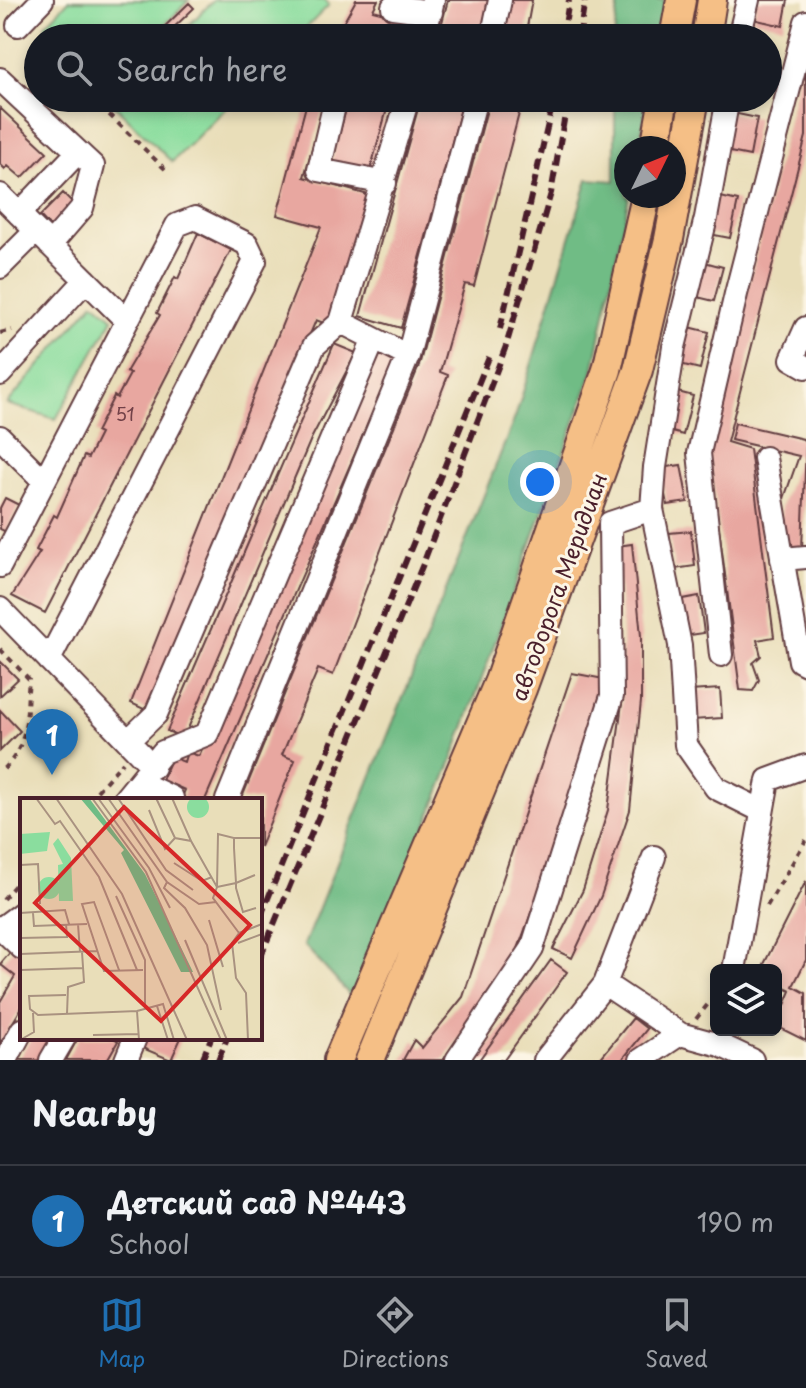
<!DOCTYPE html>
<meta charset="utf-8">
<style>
body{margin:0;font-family:"Playpen Sans",sans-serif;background:#20242c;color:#f1f3f6}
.controls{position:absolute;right:24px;bottom:24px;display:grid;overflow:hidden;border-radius:12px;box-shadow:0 4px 12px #0003}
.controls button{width:72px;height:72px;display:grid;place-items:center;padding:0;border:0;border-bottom:2px solid #363941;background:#171b24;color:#f1f3f6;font:40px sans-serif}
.compass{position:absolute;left:614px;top:136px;width:72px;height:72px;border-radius:50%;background:#171b24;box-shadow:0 4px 12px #0003;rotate:47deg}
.you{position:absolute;left:540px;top:482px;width:28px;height:28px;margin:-20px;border:6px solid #fff;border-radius:50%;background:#1a73e8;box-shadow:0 0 0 12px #1a73e833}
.badge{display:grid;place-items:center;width:52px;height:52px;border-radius:50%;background:#1f6fb2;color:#fff;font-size:26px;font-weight:700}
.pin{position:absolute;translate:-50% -66px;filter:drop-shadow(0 2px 4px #0008)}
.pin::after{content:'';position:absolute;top:42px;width:28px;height:24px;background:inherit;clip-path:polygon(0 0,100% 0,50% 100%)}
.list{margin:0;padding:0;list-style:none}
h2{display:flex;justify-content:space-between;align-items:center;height:104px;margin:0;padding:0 32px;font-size:34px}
h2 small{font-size:26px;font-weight:400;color:#9ea1a6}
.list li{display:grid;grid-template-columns:52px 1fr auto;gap:24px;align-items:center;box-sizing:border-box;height:112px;padding:0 32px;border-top:2px solid #363941}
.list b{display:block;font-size:30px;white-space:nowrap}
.list p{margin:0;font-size:26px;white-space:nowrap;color:#9ea1a6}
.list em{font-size:26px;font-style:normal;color:#9ea1a6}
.icon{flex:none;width:44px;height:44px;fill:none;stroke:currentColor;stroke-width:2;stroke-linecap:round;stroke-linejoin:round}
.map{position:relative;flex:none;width:806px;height:1060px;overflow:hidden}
.search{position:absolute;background:#171b24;box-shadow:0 4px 12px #0003;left:24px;right:24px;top:24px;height:88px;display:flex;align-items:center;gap:20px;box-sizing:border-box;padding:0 28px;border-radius:44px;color:#9ea1a6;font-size:30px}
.sheet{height:216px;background:#171b24}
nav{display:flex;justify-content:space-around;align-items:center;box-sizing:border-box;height:112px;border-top:2px solid #363941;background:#171b24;font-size:22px;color:#9ea1a6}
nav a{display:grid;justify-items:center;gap:4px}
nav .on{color:#1f6fb2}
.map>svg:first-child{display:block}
.green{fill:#8add9e;stroke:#6a7e64;stroke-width:2}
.forest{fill:#6fbc85;stroke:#5c6e58;stroke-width:2}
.building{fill:#e8a7a0}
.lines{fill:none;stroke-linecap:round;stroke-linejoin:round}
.minor-casing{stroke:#623c40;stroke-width:26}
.major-casing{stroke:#623c40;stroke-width:32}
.path{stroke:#623c40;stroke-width:4;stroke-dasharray:6 6;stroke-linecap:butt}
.minor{stroke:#fff;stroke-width:22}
.major{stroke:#f5bf86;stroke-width:28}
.rail{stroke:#4a1f2b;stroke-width:6;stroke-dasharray:12 6;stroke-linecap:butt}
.labels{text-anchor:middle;stroke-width:6;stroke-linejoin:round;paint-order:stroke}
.number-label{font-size:18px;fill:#724148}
.street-label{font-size:22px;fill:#4a1f2b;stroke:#fcf5e5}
.inset-road{fill:none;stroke:#a99280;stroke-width:2}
.view{fill:#d62828;fill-opacity:0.15;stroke:#d62828;stroke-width:4}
.inset-edge{fill:none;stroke:#4a1f2b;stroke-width:4}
</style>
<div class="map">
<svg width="806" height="1060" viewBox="0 0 806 1060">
<rect width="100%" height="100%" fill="#fcf5e5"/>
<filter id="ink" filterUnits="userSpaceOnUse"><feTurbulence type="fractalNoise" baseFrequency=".0125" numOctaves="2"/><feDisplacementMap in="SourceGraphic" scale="16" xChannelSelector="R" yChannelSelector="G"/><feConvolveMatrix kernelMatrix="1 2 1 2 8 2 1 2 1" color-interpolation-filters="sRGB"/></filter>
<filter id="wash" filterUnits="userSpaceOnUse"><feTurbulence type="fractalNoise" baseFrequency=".006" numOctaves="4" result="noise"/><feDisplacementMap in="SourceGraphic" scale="32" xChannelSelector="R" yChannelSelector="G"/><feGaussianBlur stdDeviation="1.8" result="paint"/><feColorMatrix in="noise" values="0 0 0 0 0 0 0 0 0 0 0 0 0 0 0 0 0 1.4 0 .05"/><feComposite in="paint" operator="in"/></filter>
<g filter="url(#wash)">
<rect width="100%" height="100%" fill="#e9deb9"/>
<!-- green -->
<path class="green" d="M69,0H189L152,38H48L45,25Z
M214,0H325L329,5L296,38H176Z
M116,98H236L172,162L112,103Z
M94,302L113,318L56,419L7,404Z"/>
<!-- forest -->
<path class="forest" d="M619,0H665L658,38H614Z
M615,98H648L639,148H626V196H629L593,372L453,758L356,1002L304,945L516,415L588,179L615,181Z"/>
<g id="blocks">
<!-- building -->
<path class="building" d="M356,0H378L373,10L419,22L415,38H335Z
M448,0H491L480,38H438Z
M511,0H532L525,38H504Z
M757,0H788L783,26L753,19Z
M189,3L194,8L163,38L158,33Z
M806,46V136L727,442L750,449L774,637L757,640L761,656L753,663L759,680L753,691L740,690L709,451Z
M308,98H326L304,177L372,196L329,325L316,320L150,712L131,703L321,227L277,215Z
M349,98H390L370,171L332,161Z
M421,98H464L401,328L360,316Z
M490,98H523L474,286L465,284L440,372L448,375L333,675L318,669L282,755L295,760L260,847V800H241L419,366Z
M0,108L47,152L22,178L8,166L5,169L0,164Z
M728,112L757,118L750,156L720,150Z
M63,193L76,206L52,229L40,216Z
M712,195L738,201L730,238L704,233Z
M198,233L231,250L45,613L12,596L40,552L36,550L54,515L57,517L84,456L88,458L100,434L96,432L114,396L117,398L130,374L126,372L160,315L157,313L175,277L178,279Z
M697,260L723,267L714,301L689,295Z
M681,325L709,332L700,369L672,362Z
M334,344L356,353L311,439L184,738L167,731Z
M377,353L395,361L205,800H181L185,790L162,780L172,757L184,762L187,752L199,756Z
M674,391L693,396L683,435L665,430Z
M735,423L803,439L806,444L802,549L782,550L781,507L799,456L731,440Z
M681,465L688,502L667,505L660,468Z
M5,498L19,505L6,532L0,529V508Z
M691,531L695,566L674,569L669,533Z
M632,544L641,636V701L630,810L601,896L572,958L553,949L583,890L608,810L622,703V635L617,546Z
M699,596L704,633L683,636L677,600Z
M0,661L18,679L0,696Z
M572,673L604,679L601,720L515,957L498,989L443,1060H403L414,1040L422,1048L463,997Z
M720,689L722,718L692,720L690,691Z
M0,710L20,731L0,751Z
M806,881V960L793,986L806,993V1041L776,1026L791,991L776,984V970H761Z
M14,948L22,957V1007L0,1044V1002L15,976L0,964Z
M551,960L567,972L504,1060H479Z
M633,1018L647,1029L622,1060H599Z
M31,1038H53L41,1060H18Z
M78,1038H114L118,1041L107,1060H66Z
M143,1038H181L171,1060L140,1047Z"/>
</g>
</g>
<g filter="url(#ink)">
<use href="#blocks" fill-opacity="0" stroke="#623c40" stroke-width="2"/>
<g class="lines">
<!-- minor casing -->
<g class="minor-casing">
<path id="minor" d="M393,7L431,12
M18,25L42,0
M424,38L433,0
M492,38L500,0
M739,38L748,0
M0,79L93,166L82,208L50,245
M728,98L706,218L674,347L655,467L652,509L680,645L686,745L716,788L762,811
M335,102L319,170L385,183
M0,195L127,321
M19,214L78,152
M0,267L36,231
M341,322L408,356
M806,328L792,359L806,367
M0,374L86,280
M0,437L44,481
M765,458L800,661L806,664
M782,559L806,557
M0,566L177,225L195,218L247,244L255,261L49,660
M0,609L153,767
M721,655L699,453L736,294L806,22
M128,741L156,714L314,346L341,322L408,98
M139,782L172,798
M124,800L163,752L207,734L374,339
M227,800L408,356L476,98
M0,927L22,948
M3,927L22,913
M734,970L768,780L806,766
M605,984L680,1034
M6,1060L22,1030
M51,1060L64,1038
M126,1060L135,1038
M457,1060L532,949L612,696L610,523L652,509
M545,1060L605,984L654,857
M641,1060L680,1034L720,1045L752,1060"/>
</g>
<!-- major casing -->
<g class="major-casing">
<path id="major" d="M674,38L681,0
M706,38L712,0
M655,148L664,98
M338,1060L499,681L607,370L646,196
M370,1060L522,689L638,370L669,239L695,98"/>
</g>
<!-- path -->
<path class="path" d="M92,98L166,170
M0,333L12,330
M0,649L29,679C25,719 31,744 0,773
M89,800L123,762
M3,899L22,877
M767,906L806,840
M696,1019L716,994"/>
<!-- minor -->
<use href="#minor" class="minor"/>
<!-- major -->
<use href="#major" class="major"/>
<!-- rail -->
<path class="rail" d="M563,38L569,0
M579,38L585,0
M500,329L554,98
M260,918L490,355
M260,958L423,564L506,346L551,193L568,98
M202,1060L211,1038
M218,1060L227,1038"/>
</g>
</g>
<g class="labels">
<!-- number labels -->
<g class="number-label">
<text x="125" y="421">51</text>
</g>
<!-- street labels -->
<g class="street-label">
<text transform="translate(559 587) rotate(-70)" y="8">автодорога Меридиан</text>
</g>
</g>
<!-- overview -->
<g transform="translate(20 798)">
<rect width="242" height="242" fill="#e9deb9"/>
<path d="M167 9a11 11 0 1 1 22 0a11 11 0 1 1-22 0ZM30,34L27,53L0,56V36ZM38,40L51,60L53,103H39L38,67L43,66L33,46ZM18 90a11 11 0 1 1 22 0a11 11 0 1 1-22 0Z" fill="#8add9e"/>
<path d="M60,0H69L125,76L173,174H161L101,55L104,52Z" fill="#6fbc85"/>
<path class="inset-road" d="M16,0L35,26L40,23L79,79L117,172M36,0L102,96L167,242M72,0L126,74L201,242M78,0L129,70L150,110M88,0L147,84L179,106L196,104M98,0L146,72L173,92M136,0L155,40L171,43L197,89L193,100L219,135M152,0L171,43M129,12L145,51L155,40M214,40H242M154,65L182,83L192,79M0,67L18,66L20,106M235,77L216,85L197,89L198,36L214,40V50L216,85V90L223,114L236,110M147,84L144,90L165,110L187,147L201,212M96,98L125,162V208M0,115L45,112L49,126M13,115L14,128L67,126M189,122L203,169M58,126L60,154M219,135L212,145L216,180L226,195L228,242M219,135L242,126M0,140L47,139L46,126M165,142L207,242M218,145L242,136M0,156L77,153M0,172L63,170M99,172L74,104L62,106L84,173L123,172M46,197L9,198L10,211L18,217L117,213L119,242M137,208L148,242M117,213L143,206L154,242M47,216L48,189L64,184L62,154M73,237L118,236M0,242L14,234L13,215"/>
<path class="view" d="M104,9L230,127L141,223L15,105Z"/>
<rect width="242" height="242" class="inset-edge"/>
</g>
</svg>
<div class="controls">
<button><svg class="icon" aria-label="layers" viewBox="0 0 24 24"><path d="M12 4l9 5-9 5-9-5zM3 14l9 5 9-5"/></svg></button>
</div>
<svg class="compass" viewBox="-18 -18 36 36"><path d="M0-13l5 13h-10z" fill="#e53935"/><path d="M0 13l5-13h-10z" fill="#9ea1a6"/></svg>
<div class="you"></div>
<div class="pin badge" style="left:52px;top:775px">1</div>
<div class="search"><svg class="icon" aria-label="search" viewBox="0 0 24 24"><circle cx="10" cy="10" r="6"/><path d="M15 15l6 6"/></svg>Search here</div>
</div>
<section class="sheet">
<h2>Nearby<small></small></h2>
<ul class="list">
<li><span class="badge">1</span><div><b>Детский сад №443</b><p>School</p></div><em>190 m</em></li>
</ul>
</section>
<nav>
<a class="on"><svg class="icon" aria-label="map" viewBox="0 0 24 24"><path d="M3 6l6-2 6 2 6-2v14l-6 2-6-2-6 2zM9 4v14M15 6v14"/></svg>Map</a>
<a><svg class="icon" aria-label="directions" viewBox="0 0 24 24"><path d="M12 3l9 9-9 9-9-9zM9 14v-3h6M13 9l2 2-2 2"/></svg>Directions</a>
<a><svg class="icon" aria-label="saved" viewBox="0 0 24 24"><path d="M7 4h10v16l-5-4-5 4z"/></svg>Saved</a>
</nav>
